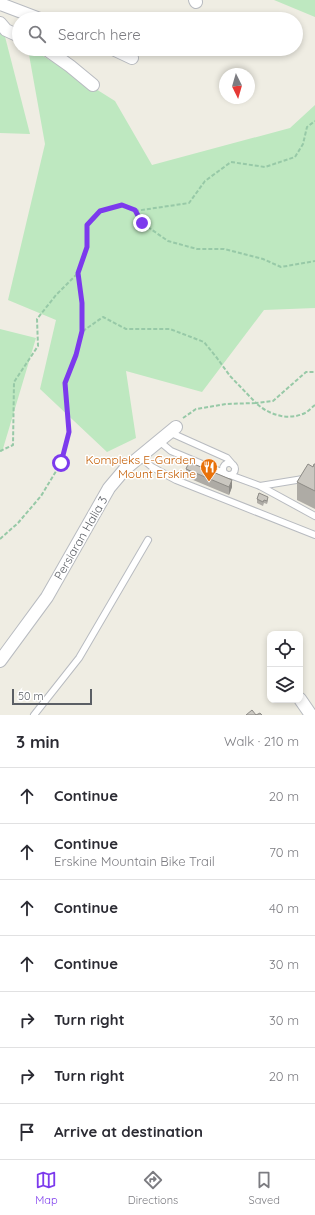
<!DOCTYPE html>
<meta charset="utf-8">
<style>
body{margin:0;font-family:Quicksand,sans-serif;background:#f2f2f3;color:#2b2b33}
.controls{position:absolute;right:12px;bottom:12px;display:grid;overflow:hidden;border-radius:8px;box-shadow:0 2px 6px #0003}
.controls button{width:36px;height:36px;display:grid;place-items:center;padding:0;border:0;border-bottom:1px solid #e1e1e2;background:#fff;color:#2b2b33;font:20px sans-serif}
.compass{position:absolute;left:219px;top:68px;width:36px;height:36px;border-radius:50%;background:#fff;box-shadow:0 2px 6px #0003;rotate:175deg}
.scale{position:absolute;left:12px;bottom:10px;width:80px;box-sizing:border-box;padding-left:4px;border:2px solid #5b5f65;border-top:0;font-size:11px;line-height:14px;white-space:nowrap;color:#5b5f65;-webkit-text-stroke:3px #fff;paint-order:stroke}
.stop{position:absolute;width:12px;height:12px;margin:-9px;border:3px solid #7c3aed;border-radius:50%;background:#fff}
.stop.end{background:#7c3aed;border-color:#fff;box-shadow:0 1px 4px #0008}
.list{margin:0;padding:0;list-style:none}
h2{display:flex;justify-content:space-between;align-items:center;height:52px;margin:0;padding:0 16px;font-size:17px}
h2 small{font-size:13px;font-weight:400;color:#7c7c81}
.list li{display:grid;grid-template-columns:26px 1fr auto;gap:12px;align-items:center;box-sizing:border-box;height:56px;padding:0 16px;border-top:1px solid #e1e1e2}
.list b{display:block;font-size:15px;white-space:nowrap}
.list p{margin:0;font-size:13px;white-space:nowrap;color:#7c7c81}
.list em{font-size:13px;font-style:normal;color:#7c7c81}
.icon{flex:none;width:22px;height:22px;fill:none;stroke:currentColor;stroke-width:2;stroke-linecap:round;stroke-linejoin:round}
.map{position:relative;flex:none;width:315px;height:715px;overflow:hidden}
.search{position:absolute;background:#fff;box-shadow:0 2px 6px #0003;left:12px;right:12px;top:12px;height:44px;display:flex;align-items:center;gap:10px;box-sizing:border-box;padding:0 14px;border-radius:22px;color:#7c7c81;font-size:15px}
.sheet{height:444px;background:#fff}
nav{display:flex;justify-content:space-around;align-items:center;box-sizing:border-box;height:56px;border-top:1px solid #e1e1e2;background:#fff;font-size:11px;color:#7c7c81}
nav a{display:grid;justify-items:center;gap:2px}
nav .on{color:#7c3aed}
.map>svg:first-child{display:block}
.green{fill:#bee8c0}
.lines{fill:none;stroke-linecap:round;stroke-linejoin:round}
.service-casing{stroke:#b8bbc0;stroke-width:8}
.minor-casing{stroke:#b8bbc0;stroke-width:14}
.path{stroke:#97c9a7;stroke-width:2;stroke-dasharray:4 2;stroke-linecap:butt}
.service{stroke:#fff;stroke-width:6}
.minor{stroke:#fff;stroke-width:12}
.wall{fill:#aeaba5}
.shaded-wall{fill:#8d8b86}
.building{fill:#cac7c0;stroke:#8d8b86}
.route{stroke:#7c3aed;stroke-width:5}
.labels{text-anchor:middle;stroke-width:3;stroke-linejoin:round;paint-order:stroke}
.food-label{font-size:12px;fill:#c56008;stroke:#fff;text-anchor:end}
.street-label{font-size:12px;fill:#5b5f65;stroke:#fff}
</style>
<div class="map">
<svg width="315" height="715" viewBox="0 0 315 715">
<rect width="100%" height="100%" fill="#efede3"/>
<!-- green -->
<path class="green" d="M274,0H315V17Z
M0,17L30,134L0,133Z
M28,49H32L115,101L152,165L290,128L315,105V308L264,310L202,392L126,371L136,438L107,452L40,389L56,320L8,300L45,144Z
M0,329L36,338L2,452H0Z"/>
<g class="lines">
<!-- service casing -->
<g class="service-casing">
<path id="service" d="M169,432L227,458L233,465
M159,441L171,451L226,474
M140,457L152,467L176,480L315,535
M223 469a6 6 0 1 1 12 0a6 6 0 1 1-12 0Z
M230,475L260,486L315,516
M260,486L315,477
M34,715L79,658L148,540"/>
</g>
<!-- minor casing -->
<g class="minor-casing">
<path id="minor" d="M195,0L196,2
M0,2L3,5L40,19
M0,23L6,30L19,36
M46,49L70,66L93,85
M113,49L132,58
M0,661L47,597L109,488L125,469L176,427
M300,699L311,715"/>
</g>
<!-- path -->
<path class="path" d="M135,211L189,203L205,181L231,162L265,167L295,157L303,144L307,127L315,121
M78,273L81,303L83,331
M183,418L196,409L226,404L256,403C269,415 288,421 305,413C309,411 312,407 315,405
M0,451L13,445L14,382L38,346L37,319L56,295L78,273L87,247V225L100,211L122,205L135,211L142,223L168,241L197,249H224L263,259L281,267L315,261
M0,539L18,523L41,496L61,463L69,432L65,383L76,355L83,331L103,317L126,329H170L204,342L217,358L230,376L256,403L273,401L306,372H315"/>
<!-- service -->
<use href="#service" class="service"/>
<!-- minor -->
<use href="#minor" class="minor"/>
</g>
<!-- wall -->
<path class="wall" d="M315,464V509L297,500V482Z
M186,469L232,487L229,495L186,477Z
M259,493L268,501L267,504L264,503L263,506L257,503V499Z"/>
<!-- shaded-wall -->
<path class="shaded-wall" d="M232,480V487L229,495V487Z"/>
<!-- building -->
<path class="building" d="M189,462L232,480L229,487L186,469Z
M308,464L313,467L314,464H315V491L297,482Z
M259,493L268,497L267,501L264,500L263,502L257,499Z
M252,710L256,715H246Z
M260,713L262,715H256Z"/>
<g class="lines">
<!-- route -->
<path class="route" d="M61,463L69,432L65,383L76,355L82,331V303L78,273L87,247V225L100,211L122,205L135,210L142,223"/>
</g>
<!-- icons -->
<defs>
<g id="restaurant-pin" transform="scale(0.9)"><path d="M0 17L-7.5 6A9.5 9.5 0 1 1 7.5 6Z" fill="#e8710a" stroke="#fff"/><path d="M-5-6h1v4h1v-4h1v4h1v-4h1v5L-1.5 .5V6h-2V.5L-5-1ZM5-6V6H3V1.5H1.5Q1.5-4 5-6Z" fill="#fff"/></g>
</defs>
<g fill-rule="evenodd">
<use href="#restaurant-pin" x="209" y="467"/>
</g>
<g class="labels">
<!-- food labels -->
<g class="food-label">
<text x="196" y="464">Kompleks E-Garden<tspan x="196" dy="14">Mount Erskine</tspan></text>
</g>
<!-- street labels -->
<g class="street-label">
<text transform="translate(81 538) rotate(-60)" y="4">Persiaran Halia 3</text>
</g>
</g>
</svg>
<div class="controls">
<button><svg class="icon" aria-label="locate" viewBox="0 0 24 24"><circle cx="12" cy="12" r="6"/><path d="M12 2v4M12 18v4M2 12h4M18 12h4"/></svg></button>
<button><svg class="icon" aria-label="layers" viewBox="0 0 24 24"><path d="M12 4l9 5-9 5-9-5zM3 14l9 5 9-5"/></svg></button>
</div>
<svg class="compass" viewBox="-18 -18 36 36"><path d="M0-13l5 13h-10z" fill="#e53935"/><path d="M0 13l5-13h-10z" fill="#7c7c81"/></svg>
<div class="scale">50 m</div>
<div class="stop" style="left:61px;top:463px"></div>
<div class="stop end" style="left:142px;top:223px"></div>
<div class="search"><svg class="icon" aria-label="search" viewBox="0 0 24 24"><circle cx="10" cy="10" r="6"/><path d="M15 15l6 6"/></svg>Search here</div>
</div>
<section class="sheet">
<h2>3 min<small>Walk · 210 m</small></h2>
<ul class="list">
<li><svg class="icon" aria-label="ahead" viewBox="0 0 24 24"><path d="M12 20V5M6 11l6-6 6 6"/></svg><div><b>Continue</b></div><em>20 m</em></li>
<li><svg class="icon" aria-label="ahead" viewBox="0 0 24 24"><path d="M12 20V5M6 11l6-6 6 6"/></svg><div><b>Continue</b><p>Erskine Mountain Bike Trail</p></div><em>70 m</em></li>
<li><svg class="icon" aria-label="ahead" viewBox="0 0 24 24"><path d="M12 20V5M6 11l6-6 6 6"/></svg><div><b>Continue</b></div><em>40 m</em></li>
<li><svg class="icon" aria-label="ahead" viewBox="0 0 24 24"><path d="M12 20V5M6 11l6-6 6 6"/></svg><div><b>Continue</b></div><em>30 m</em></li>
<li><svg class="icon" aria-label="right" viewBox="0 0 24 24"><path d="M7 20v-9h11M14 6l5 5-5 5"/></svg><div><b>Turn right</b></div><em>30 m</em></li>
<li><svg class="icon" aria-label="right" viewBox="0 0 24 24"><path d="M7 20v-9h11M14 6l5 5-5 5"/></svg><div><b>Turn right</b></div><em>20 m</em></li>
<li><svg class="icon" aria-label="arrive" viewBox="0 0 24 24"><path d="M6 21V4h12l-3 4 3 4H6"/></svg><div><b>Arrive at destination</b></div></li>
</ul>
</section>
<nav>
<a class="on"><svg class="icon" aria-label="map" viewBox="0 0 24 24"><path d="M3 6l6-2 6 2 6-2v14l-6 2-6-2-6 2zM9 4v14M15 6v14"/></svg>Map</a>
<a><svg class="icon" aria-label="directions" viewBox="0 0 24 24"><path d="M12 3l9 9-9 9-9-9zM9 14v-3h6M13 9l2 2-2 2"/></svg>Directions</a>
<a><svg class="icon" aria-label="saved" viewBox="0 0 24 24"><path d="M7 4h10v16l-5-4-5 4z"/></svg>Saved</a>
</nav>
